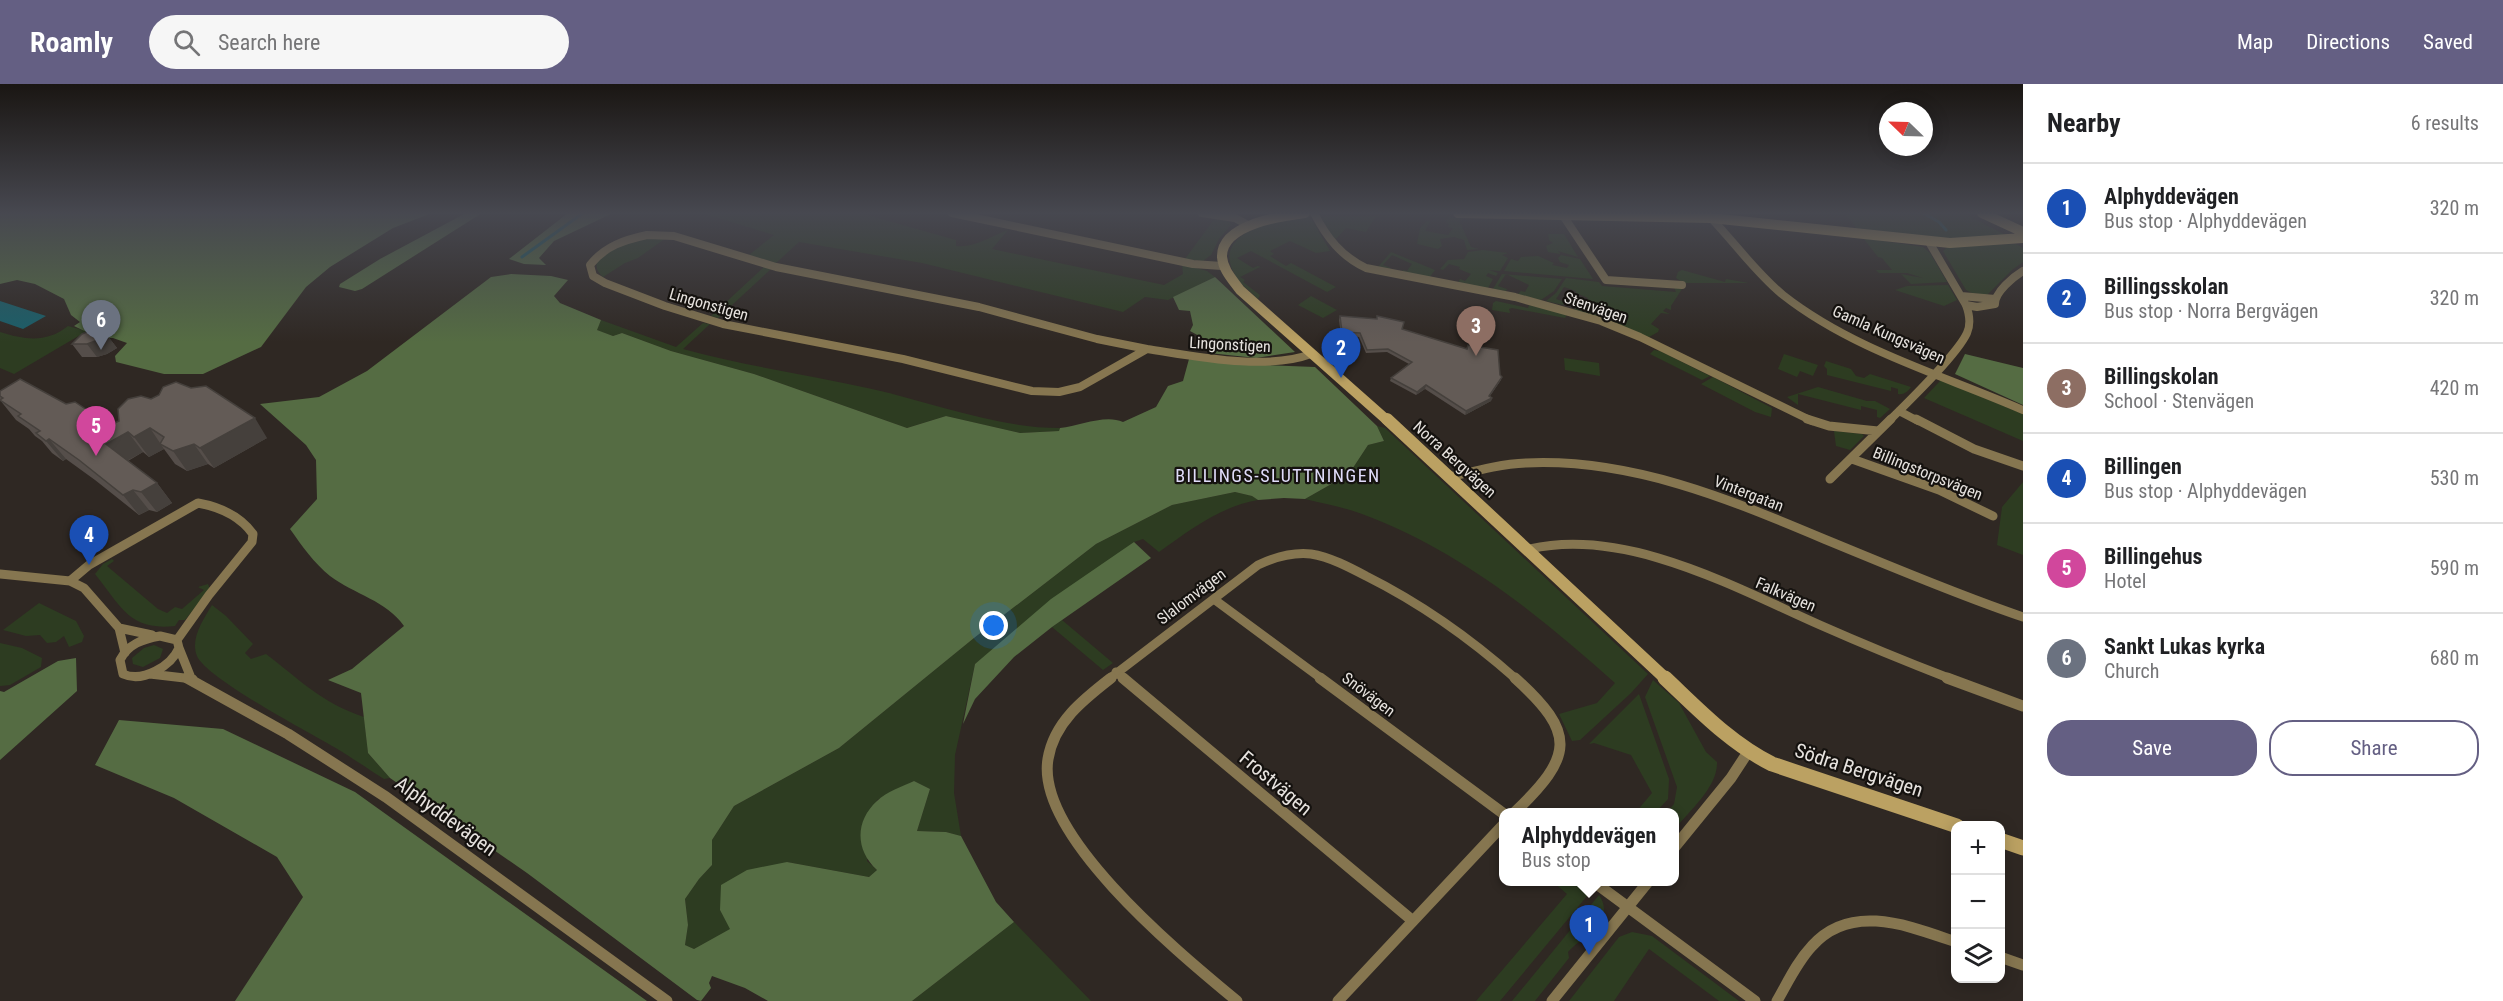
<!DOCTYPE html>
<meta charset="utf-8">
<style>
body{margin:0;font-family:"Roboto Condensed",sans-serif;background:#f6f6f6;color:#202124}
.controls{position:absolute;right:18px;bottom:18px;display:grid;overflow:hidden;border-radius:12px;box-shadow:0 3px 15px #0003}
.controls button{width:54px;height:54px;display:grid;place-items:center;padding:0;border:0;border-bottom:2px solid #e0e0e0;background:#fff;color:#202124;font:30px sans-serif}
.compass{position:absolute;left:1879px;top:18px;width:54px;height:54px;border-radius:50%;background:#fff;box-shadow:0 3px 15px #0003;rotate:293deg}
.you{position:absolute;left:994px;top:542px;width:21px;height:21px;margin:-15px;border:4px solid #fff;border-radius:50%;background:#1a73e8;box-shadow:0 0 0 9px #1a73e833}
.badge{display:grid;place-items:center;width:39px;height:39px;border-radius:50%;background:#645f83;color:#fff;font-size:20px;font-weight:700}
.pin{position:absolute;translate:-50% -50px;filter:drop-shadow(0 2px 3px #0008)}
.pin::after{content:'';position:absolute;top:32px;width:21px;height:18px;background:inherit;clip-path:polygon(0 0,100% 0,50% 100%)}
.popup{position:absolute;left:1499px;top:724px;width:180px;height:78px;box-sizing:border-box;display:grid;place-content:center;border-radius:12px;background:#fff;filter:drop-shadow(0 2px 4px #0005);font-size:20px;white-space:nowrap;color:#757577}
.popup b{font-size:22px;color:#202124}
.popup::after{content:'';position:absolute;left:50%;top:100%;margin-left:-12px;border:12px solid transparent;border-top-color:#fff}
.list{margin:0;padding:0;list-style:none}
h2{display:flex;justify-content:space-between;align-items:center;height:78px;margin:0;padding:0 24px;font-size:26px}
h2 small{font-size:20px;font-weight:400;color:#757577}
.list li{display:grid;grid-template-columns:39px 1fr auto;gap:18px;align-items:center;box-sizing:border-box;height:90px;padding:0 24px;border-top:2px solid #e0e0e0}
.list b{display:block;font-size:22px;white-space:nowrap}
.list p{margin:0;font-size:20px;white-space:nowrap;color:#757577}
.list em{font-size:20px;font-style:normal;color:#757577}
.actions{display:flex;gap:12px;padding:18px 24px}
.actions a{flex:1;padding:14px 0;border:2px solid #645f83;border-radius:24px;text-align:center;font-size:21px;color:#645f83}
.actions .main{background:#645f83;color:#fff}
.icon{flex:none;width:33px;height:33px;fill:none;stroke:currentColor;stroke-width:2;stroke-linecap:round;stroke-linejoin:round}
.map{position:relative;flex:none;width:2023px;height:917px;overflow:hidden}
header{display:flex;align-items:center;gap:36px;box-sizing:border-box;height:84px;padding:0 30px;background:#645f83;color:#fff}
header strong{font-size:28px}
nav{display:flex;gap:33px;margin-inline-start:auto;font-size:21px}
.search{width:420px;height:54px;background:#f6f6f6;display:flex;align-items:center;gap:15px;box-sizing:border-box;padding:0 21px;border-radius:33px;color:#757577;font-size:22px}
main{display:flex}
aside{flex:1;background:#fff}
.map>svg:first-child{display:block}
.green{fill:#2d3c21}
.forest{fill:#556c43}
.water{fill:#1a5f69}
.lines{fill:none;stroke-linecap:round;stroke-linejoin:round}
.stream{stroke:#1a5f69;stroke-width:3}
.street-far2{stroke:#867650;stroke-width:8}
.street-far1{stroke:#867650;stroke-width:9}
.street{stroke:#867650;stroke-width:11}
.secondary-far2{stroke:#bba162;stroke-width:10}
.secondary-far1{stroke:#bba162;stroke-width:12}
.secondary{stroke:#bba162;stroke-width:15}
.wall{fill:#554e4a}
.shaded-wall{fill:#45403c}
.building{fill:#635b56;stroke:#45403c;stroke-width:1.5}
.labels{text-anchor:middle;stroke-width:4.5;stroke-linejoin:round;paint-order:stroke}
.street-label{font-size:16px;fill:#e7e3df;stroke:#15120f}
.neighbourhood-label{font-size:18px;letter-spacing:1.5px;fill:#e0dcfa;stroke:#15120f}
.near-street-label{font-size:20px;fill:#e7e3df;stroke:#15120f}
</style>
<header>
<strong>Roamly</strong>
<div class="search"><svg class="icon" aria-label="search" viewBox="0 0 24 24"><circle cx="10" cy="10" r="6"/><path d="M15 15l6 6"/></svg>Search here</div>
<nav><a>Map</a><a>Directions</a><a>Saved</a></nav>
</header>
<main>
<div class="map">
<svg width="2023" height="917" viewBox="0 0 2023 917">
<rect width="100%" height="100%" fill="#2f2823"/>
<!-- green -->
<path class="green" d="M702,129H860L956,156V162C975,164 991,152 1008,146L992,165L1164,201L1183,190L1182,180L1207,187L1215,193L1168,216L1145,213L1123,228L922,179L799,158L776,179L749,171L774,151Z
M1845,129H1921L1938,138L1945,146L1947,145L1926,129H1963L2023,160L1991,148L1999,152L1948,154L1857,145Z
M1324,132H1376L1366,148L1346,144L1334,157L1322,135Z
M1308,133L1312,136L1330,167L1316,169L1290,157L1270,167L1274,170L1270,172L1286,182L1291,179L1336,203L1327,208L1251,167L1237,174L1253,184L1258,182L1266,185L1260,183L1240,193L1245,196L1243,198L1260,211L1258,215C1249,206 1238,199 1233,187C1213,146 1282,135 1308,133Z
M1449,133L1467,134L1459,136L1471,163L1479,165L1467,166L1464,156L1454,153L1440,155L1442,162L1438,165L1417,160L1420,144L1427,137L1431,136L1425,147L1448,151L1453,144L1448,143L1449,140L1446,138Z
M1215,134L1228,136L1231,141L1219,155L1211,171L1203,177L1185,175Z
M1548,150H1564L1578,173L1558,167L1561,170L1548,168L1546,162L1553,159L1549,156Z
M643,154H666L638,174L625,179L603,193C579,172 629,159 643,154Z
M1863,154L1923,163L1930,169L1947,198L1911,200L1901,190L1923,194L1907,189H1879L1876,186H1892L1882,174L1878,173Z
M2016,160L2023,164V178L2012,186L1987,211L1972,209L1966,206L1943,167L1948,163Z
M1483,166L1508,169L1502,171L1508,174L1500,187L1489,186L1498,189L1496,192L1488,189L1486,192L1493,195L1488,204L1458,199L1460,195L1465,197L1471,190L1459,185L1460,183L1449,180L1443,186L1440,185L1448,176L1464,175L1468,168Z
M1391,168L1435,186L1429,194L1400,189L1403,186L1407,187L1412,180L1392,171L1383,181L1391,184L1389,186L1377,184Z
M1561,171L1580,175L1593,195L1504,187L1511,175L1518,177L1521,173L1538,172L1554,179L1552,181L1567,184L1569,181L1560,178L1558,174Z
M764,183L771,185L718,234L711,232Z
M1682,186L1725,198L1726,195L1749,199H1684L1676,194L1678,188Z
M1502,190L1562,195L1554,207L1541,216L1517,211L1521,207L1525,208L1529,201L1506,190L1498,202L1507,205L1506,207L1493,205Z
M1566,194L1599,198L1602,202L1676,208L1674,203H1682V205L1671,222V226L1666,224L1663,227L1670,230L1661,229L1651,240L1659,245L1658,248L1649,253L1574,225L1580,221L1584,222L1588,214L1576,209V207L1564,203L1556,215L1565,218L1563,221L1546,217L1556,209Z
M1948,201L1957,216L1944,222L1895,206L1907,202Z
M1311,212L1337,226L1323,234L1298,221Z
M1496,217L1528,224L1529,221L1567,230L1565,234L1512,224L1509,225L1510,229L1492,226L1493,219Z
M601,236L676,263L703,239L710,240L683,265C745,282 809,291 872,305C934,319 997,344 1060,344L1059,347L1020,349L946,332L907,344L754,290L671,267L622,249L613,252L596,246Z
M68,242L87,247L14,290L0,284V248C25,256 47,259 68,242Z
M1654,266L1660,267L1710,292L1702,296L1650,270Z
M1784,270L1818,281L1813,292L1800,287L1797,293L1778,285Z
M1564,274L1599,279L1600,292L1565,286Z
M1826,277L1851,285L1856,292L1864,294L1870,290L1911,303C1908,308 1903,311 1898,310V305L1891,303V307L1827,291V285L1824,282Z
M1713,293L1772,324L1771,333L1755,328L1701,300Z
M1941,296L2023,330V357L1924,314Z
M1818,303L1867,317H1875L1890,325L1880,334L1877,333V326L1861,322V326L1798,310V321L1787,313Z
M1377,342L1385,344L1648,590L1631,609L1580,656L1572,657L1559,630L1597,619L1615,599C1540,532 1458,465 1362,430C1344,423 1324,420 1305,415L1349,390L1368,361L1384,357Z
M1834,347L1862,350L1864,352L1850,366L1836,362Z
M2023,398V471L1997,461L2002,423Z
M1235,408L1252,412L1258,416C1219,423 1190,446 1159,468L1143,455L1134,458L975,580L955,671L954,709L961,752L946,748L917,747L930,705L914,697L877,716L867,777L877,786L869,793L787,778L720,826L731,845L694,865L685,861L688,841L685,815L699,795L712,781V756L734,722L839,664L974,554L1096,460L1172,421Z
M112,475L114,477L107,482L158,525L167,529L175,523L182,525L204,506L198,503L208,500L210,505L185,536H179L175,542C129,547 121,522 95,490L103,480Z
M39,519L76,537L84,552L82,558L69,563L64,552L56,558L47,559L40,551L26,552L3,546Z
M212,521L226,532L253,560L245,569L251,575L266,570C300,596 322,619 364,633L368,669L390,694L384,695C368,685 351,673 334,663C309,648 207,595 197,572C190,555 203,536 212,521Z
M1062,536L1113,579L1103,586L1052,543Z
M0,559L22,564L42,574L41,583L10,601L0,602Z
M154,561L163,565L160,574L143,583L133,580L132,574L144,564Z
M1653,596L1679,619L1706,668L1717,678C1718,703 1689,727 1675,745L1674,728H1667L1674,720L1677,703L1645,613Z
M1639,610L1669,695L1668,715L1656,728H1636L1652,709L1631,671L1594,659L1589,660Z
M1553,798H1580L1592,806L1500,917H1476L1567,810Z
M1599,811C1617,837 1581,853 1568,868L1569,874L1535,917H1512Z
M1014,838L1091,917H912Z
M1632,848L1652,852L1739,917H1719L1649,865L1614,917H1569L1619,853Z"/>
<!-- forest -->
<path class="forest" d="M0,129H432L393,144L330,183L306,203L261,263L203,290H164L116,278L115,272L127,259L113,254H99L74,242L80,238L71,231L64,215L35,200L17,196L0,200Z
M466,129H482L362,205L355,207L339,203L340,200L380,175Z
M568,129H613L554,157L539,174L546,181L524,180L509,175Z
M511,190L551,192L568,196L554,212L560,219L601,236L597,246L613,252L622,249L671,267L754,290L907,344L946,332L1020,349L1059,347L1060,344C1080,342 1105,330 1123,338L1156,323L1168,302L1183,297L1189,275L1238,280L1315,283L1377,342L1384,357L1368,361L1349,390L1305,415L1284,414L1258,416L1252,412L1235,408L1172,421L1096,460L974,554L839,664L734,722L712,756V781L699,795L685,815L688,841L685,861L694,865L730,845L720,826L721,801L747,786L787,778L869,793L877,786C855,766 855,737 877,717C886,708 903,702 914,697L930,705L917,747L946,748L961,752L996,818L1014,838L912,917H768L745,904L712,892L709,899L711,904L701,917L697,916L527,789L390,694L368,669L361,609L328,596L352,585L404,542C387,517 354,510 330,492C314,479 302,462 290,445L317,415L316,376L306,361L260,320L319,313L367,287L491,193Z
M1215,193L1295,268L1256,274L1209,269L1201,253L1190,247L1193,241L1190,227L1179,226L1173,213Z
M1965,270L2023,284V321L1955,290Z
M1134,458L1151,474L1052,543L1014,573L975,615L963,640L975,580L1051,515Z
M76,574L77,607L0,676V607L4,608L58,577Z
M119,636L223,645L355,708L647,917H235L303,813L277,773L174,714L95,681Z"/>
<!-- water -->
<path class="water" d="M0,217L46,232L23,245L0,237Z"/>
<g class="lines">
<!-- stream -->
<path class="stream" d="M1923,129L1939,138L1946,146
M522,173L583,129"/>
<!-- street-far2 -->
<path class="street-far2" d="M952,129L1193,180L1222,182
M1202,129L1235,134L1248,141
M1314,129C1327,154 1341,172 1366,184L1515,213L1601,237L1640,253L1812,337
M1564,133L1606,196L1682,201
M1711,134C1735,159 1756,189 1783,211C1853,266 1943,291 2023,326
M647,151L674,152L776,183L979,223L1097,255L1147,265L1080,303L1059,308L1032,307L903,275L723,240L665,222L605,199L593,192L590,181C605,162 624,156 647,151Z
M1961,212L1995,215
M1966,221L1977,223L1995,220C1995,208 2013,193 2023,187
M1147,265C1194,272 1266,287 1311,270
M1899,327L1918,337
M1889,337C1908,318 1957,271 1967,249C1971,240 1969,229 1966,221L1929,158"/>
<!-- street-far1 -->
<path class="street-far1" d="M1807,335L1829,342L1878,347
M1916,335L1974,365L2023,382
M1852,375L1939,406L1993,432
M1450,393C1475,387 1500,380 1526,379C1631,374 1729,415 1824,455C1890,482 1955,510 2023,533
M1830,395L1891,335
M1530,465C1626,443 1734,503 1820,541C1863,560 1907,578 1951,595
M0,490L70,497L84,504L119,544L125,569
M70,497L89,481L198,419C220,423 240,432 253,450L252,458L209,511L177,556
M1215,516L1322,595
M119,544L152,551
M160,552L177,556L179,564C171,582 143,599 123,590L120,576C128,560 143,555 160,552Z
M179,564L191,594
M1116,588L1125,595
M150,590L193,595
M1109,595L1258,481C1275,473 1292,468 1311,470C1330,473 1349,483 1366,492C1420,519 1471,555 1516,595"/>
<!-- street -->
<path class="street" d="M187,594L288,650L386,713L667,917
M1111,594C1084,615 1054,638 1048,675C1035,752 1183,872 1237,917
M1123,594L1413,837
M1320,594L1504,730
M1515,594C1577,650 1573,672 1515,728
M1947,594L2023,622
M1674,764L1731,694L1748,668
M1594,798L1755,917
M2000,873L2023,881
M1338,917L1504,740
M1552,917L1648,798
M1777,917C1788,898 1797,878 1812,862C1851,818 1909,842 1956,858"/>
<!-- secondary-far2 -->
<path class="secondary-far2" d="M1305,129C1282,132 1221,140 1222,173C1223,186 1233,196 1240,206L1388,337
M1458,129L1711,134L1950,159L2023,154
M1982,129L2023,148"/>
<!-- secondary-far1 -->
<path class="secondary-far1" d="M1387,335L1666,595"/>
<!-- secondary -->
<path class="secondary" d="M1665,594C1699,626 1730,659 1772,680L1957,742
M2000,756L2023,764"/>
</g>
<!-- wall -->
<path class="wall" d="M1340,232L1402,245L1466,265L1468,261L1500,291L1501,296L1490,312L1492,314L1491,317L1465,331L1425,305L1416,311L1390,297L1391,294L1409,280L1387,268L1366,269L1359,253L1341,251L1339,236Z
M107,251L117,264L107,270L97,273H82L72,260Z
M0,307L98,338L106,343L119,337L267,354L214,384L208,380L187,387L175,380L164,365L149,373L143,368L128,377L157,399L172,419L157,428L149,426L139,431L95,396L66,375L63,377L52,369L42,357L35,352L29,345L16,336L0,316Z"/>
<!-- shaded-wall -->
<path class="shaded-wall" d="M107,251L117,264L107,270L97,273L87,260Z
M1426,301L1425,305L1416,311L1417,308Z
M1492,314L1491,317L1465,331L1466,327Z
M90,328L105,348L87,330Z
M255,334L267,354L214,384L200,364Z
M150,344L164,365L149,373L134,353Z
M128,348L143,368L121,380L106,360Z
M49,355L66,375L63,377L46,357Z
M194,360L208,380L187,387L173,367Z
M157,399L172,419L157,428L141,408Z
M133,406L149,426L139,431L123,411Z"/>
<!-- building -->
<path class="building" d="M1340,232L1377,235V232L1404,238L1402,245L1467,265L1468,261L1498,266L1500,291L1502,293L1489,312L1492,314L1466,327L1426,301L1417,308L1391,294L1412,278L1388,265L1367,266L1360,249L1342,248Z
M91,246L107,251L98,256L87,260H72L82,250Z
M20,295L66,320L75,318L90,328L87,330L106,343L119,337L118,325L128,315L141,312L151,315L159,311L163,303L176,298L191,304L206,302L255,334L200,364L194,360L173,367L160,360L164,353L150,344L134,353L128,348L106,360L157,399L141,408L133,406L123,411L79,376L49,355L46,357L36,349L40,347L18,332L21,330L0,316L3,314L0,312V307Z"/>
<!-- sky -->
<linearGradient id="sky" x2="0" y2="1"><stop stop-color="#1a1613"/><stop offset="0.5" stop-color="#474850"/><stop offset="1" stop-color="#474850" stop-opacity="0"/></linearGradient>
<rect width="2023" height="258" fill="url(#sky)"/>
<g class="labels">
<!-- street labels -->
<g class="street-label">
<text transform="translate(709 220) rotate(16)" y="6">Lingonstigen</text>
<text transform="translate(1596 223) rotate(19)" y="6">Stenvägen</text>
<text transform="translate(1889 250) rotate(24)" y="6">Gamla Kungsvägen</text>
<text transform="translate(1230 260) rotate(3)" y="6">Lingonstigen</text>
<text transform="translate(1455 375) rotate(42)" y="6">Norra Bergvägen</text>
<text transform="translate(1928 389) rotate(22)" y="6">Billingstorpsvägen</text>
<text transform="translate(1749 409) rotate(21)" y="6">Vintergatan</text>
<text transform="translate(1786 510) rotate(23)" y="6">Falkvägen</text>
<text transform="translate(1191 512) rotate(-37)" y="6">Slalomvägen</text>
<text transform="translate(1369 610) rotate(37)" y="6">Snövägen</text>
</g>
<!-- neighbourhood labels -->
<g class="neighbourhood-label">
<text x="1278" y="398">BILLINGS-SLUTTNINGEN</text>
</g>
<!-- near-street labels -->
<g class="near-street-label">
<text transform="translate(1859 686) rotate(18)" y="7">Södra Bergvägen</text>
<text transform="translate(1276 699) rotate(40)" y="7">Frostvägen</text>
<text transform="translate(446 732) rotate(36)" y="7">Alphyddevägen</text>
</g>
</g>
</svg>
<div class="controls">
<button>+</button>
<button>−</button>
<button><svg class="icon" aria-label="layers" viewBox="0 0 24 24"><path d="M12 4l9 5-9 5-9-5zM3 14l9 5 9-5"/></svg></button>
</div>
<svg class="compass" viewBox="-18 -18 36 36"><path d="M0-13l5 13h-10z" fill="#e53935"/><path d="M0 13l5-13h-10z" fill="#757577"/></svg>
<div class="you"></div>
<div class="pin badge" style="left:1589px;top:871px;background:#1a4fb4">1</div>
<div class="popup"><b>Alphyddevägen</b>Bus stop</div>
<div class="pin badge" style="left:1341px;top:294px;background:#1a4fb4">2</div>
<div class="pin badge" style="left:1476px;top:272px;background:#8d6e63">3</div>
<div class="pin badge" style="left:89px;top:481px;background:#1a4fb4">4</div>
<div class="pin badge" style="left:96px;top:372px;background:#d1479c">5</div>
<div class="pin badge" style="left:101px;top:266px;background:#6b7280">6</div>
</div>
<aside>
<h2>Nearby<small>6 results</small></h2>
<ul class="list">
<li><span class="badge" style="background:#1a4fb4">1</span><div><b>Alphyddevägen</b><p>Bus stop · Alphyddevägen</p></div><em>320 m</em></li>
<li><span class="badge" style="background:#1a4fb4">2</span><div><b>Billingsskolan</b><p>Bus stop · Norra Bergvägen</p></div><em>320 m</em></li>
<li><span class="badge" style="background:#8d6e63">3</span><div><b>Billingskolan</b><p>School · Stenvägen</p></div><em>420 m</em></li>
<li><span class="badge" style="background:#1a4fb4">4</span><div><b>Billingen</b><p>Bus stop · Alphyddevägen</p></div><em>530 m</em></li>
<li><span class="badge" style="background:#d1479c">5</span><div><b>Billingehus</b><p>Hotel</p></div><em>590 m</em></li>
<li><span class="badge" style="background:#6b7280">6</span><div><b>Sankt Lukas kyrka</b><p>Church</p></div><em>680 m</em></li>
</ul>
<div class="actions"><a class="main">Save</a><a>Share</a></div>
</aside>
</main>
